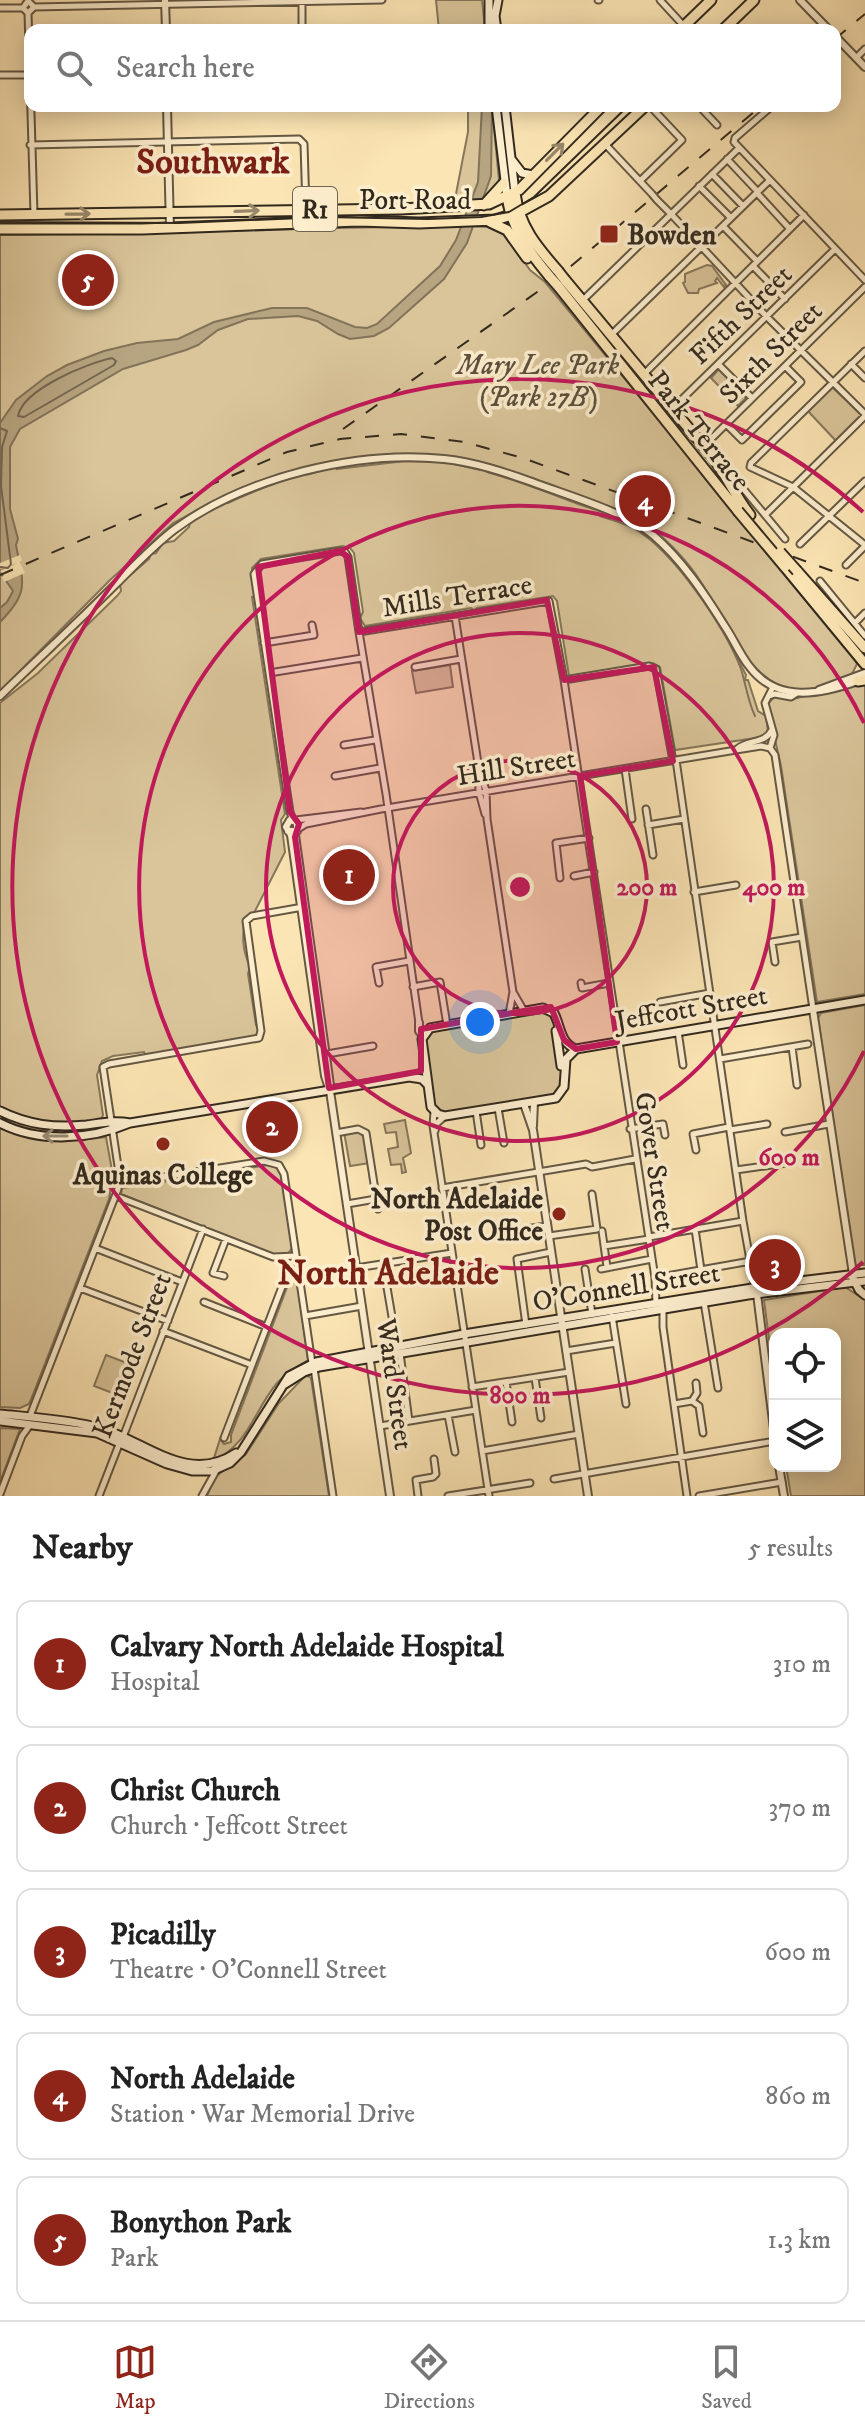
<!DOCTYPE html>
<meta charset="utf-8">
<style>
body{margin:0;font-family:"IM FELL DW Pica",serif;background:#f6f6f6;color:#222}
.controls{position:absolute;right:24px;bottom:24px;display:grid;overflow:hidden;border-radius:16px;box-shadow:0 4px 20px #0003}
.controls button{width:72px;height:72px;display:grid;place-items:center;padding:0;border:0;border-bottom:2px solid #e0e0e0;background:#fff;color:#222;font:40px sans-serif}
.you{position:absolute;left:480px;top:1022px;width:28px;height:28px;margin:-20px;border:6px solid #fff;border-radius:50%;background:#1a73e8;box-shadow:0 0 0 12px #1a73e833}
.badge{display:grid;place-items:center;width:52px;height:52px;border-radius:50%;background:#8f2418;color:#fff;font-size:26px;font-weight:700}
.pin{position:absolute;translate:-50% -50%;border:4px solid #fff;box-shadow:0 2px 8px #0006}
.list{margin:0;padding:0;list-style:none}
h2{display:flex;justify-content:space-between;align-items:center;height:104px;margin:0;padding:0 32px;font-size:34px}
h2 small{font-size:26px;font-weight:400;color:#767676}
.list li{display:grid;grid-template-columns:52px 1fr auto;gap:24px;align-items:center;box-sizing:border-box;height:128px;margin:0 16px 16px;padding:0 16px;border:2px solid #e0e0e0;border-radius:16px}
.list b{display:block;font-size:30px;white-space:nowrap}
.list p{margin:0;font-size:26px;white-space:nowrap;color:#767676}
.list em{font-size:26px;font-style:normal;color:#767676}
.icon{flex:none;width:44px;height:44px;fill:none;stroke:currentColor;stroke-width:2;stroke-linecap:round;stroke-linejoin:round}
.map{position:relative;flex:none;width:865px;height:1496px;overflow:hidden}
.search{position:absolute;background:#fff;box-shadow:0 4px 20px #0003;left:24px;right:24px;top:24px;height:88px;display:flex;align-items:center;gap:20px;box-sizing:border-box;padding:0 28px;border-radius:16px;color:#767676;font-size:30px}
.sheet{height:824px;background:#fff}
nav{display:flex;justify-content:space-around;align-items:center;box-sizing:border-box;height:112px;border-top:2px solid #e0e0e0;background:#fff;font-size:22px;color:#767676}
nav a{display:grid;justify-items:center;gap:4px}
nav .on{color:#8f2418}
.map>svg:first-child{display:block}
.green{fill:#dac59a;stroke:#86775c;stroke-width:2}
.water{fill:#b7a581;stroke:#827359;stroke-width:2}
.pier{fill:#fce5b4}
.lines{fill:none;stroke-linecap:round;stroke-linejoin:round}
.shore{stroke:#746750;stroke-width:2}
.stream{stroke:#827359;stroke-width:2}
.minor-casing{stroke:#645844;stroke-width:9}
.tertiary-casing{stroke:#645844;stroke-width:10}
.secondary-casing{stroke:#32291e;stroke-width:11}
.trunk-casing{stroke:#32291e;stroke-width:13}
.minor{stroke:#fdeece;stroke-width:5}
.tertiary{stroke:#fdeece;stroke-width:6}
.secondary{stroke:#fdeece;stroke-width:7}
.trunk{stroke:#fce5b4;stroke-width:9}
.tram{stroke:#32291e;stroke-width:2}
.rail{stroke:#32291e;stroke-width:2;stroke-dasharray:14 14;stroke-linecap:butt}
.minor-bridge-casing{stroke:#645844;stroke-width:9;stroke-linecap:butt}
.trunk-bridge-casing{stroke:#32291e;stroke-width:13;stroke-linecap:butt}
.minor-bridge{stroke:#fdeece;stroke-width:5}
.trunk-bridge{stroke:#fce5b4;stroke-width:9}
.oneway{stroke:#978769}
.oneway2{stroke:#988c76}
.marked{fill:#c2185b;fill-opacity:0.2;stroke:#c2185b;stroke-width:6;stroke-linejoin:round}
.ring{fill:none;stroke:#c2185b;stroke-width:4}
.poi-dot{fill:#8f2418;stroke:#fdeece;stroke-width:3}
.labels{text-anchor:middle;stroke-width:7;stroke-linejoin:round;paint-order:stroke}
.shield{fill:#fdeece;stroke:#6f6453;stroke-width:2}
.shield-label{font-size:26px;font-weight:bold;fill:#32291e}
.street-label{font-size:28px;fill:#32291e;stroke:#fdeece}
.poi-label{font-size:28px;font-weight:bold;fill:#32291e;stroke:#fdeece;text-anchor:start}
.park-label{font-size:28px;font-style:italic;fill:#5c503d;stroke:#fdeece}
.district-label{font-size:36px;font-weight:bold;fill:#7a1f14;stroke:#fdeece}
.centre{fill:#c2185b;stroke:#fdeece;stroke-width:4}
.ring-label{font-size:24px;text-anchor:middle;font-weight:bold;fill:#c2185b;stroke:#fdeece;stroke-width:7;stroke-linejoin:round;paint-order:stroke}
</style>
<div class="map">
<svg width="865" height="1496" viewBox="0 0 865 1496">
<rect width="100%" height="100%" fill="#fce5b4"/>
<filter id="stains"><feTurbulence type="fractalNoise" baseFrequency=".0025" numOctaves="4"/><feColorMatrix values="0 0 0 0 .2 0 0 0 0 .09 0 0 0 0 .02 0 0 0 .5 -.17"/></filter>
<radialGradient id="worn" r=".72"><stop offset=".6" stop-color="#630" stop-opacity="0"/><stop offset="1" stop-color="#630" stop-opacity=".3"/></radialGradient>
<!-- green -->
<path class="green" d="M436,0H482L485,30H439Z
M468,106H492L499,181C492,200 473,198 455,199L468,132Z
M468,226L488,227L503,232L530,270L545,282L854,657L857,664L852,674C834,681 813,694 794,690C748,683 724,617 701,582C687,560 667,540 647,524L518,474L430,456L317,465L230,494L173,523L110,580L0,691V235C156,234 312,227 468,226Z
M707,265L712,266L726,285L724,287L717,278L715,281L717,283L699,289L698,293H688L683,283L685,282V274Z
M719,369L746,398L738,406L711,378Z
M832,387L862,415L836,441L807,410Z
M405,461L446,462L480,470L486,469L487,472C519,481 549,493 581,505C601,512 626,517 643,530C692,565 720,623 746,675L745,680H748L758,711L766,716L768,732L762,737L675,750L660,667L653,663L569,676L557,601L553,596L477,608L474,611L471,608L365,626L360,618L363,612L354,553L350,548L343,546L261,559L252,568L255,596L252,597L285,814L281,820L285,852L254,913L245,918C242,935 242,950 250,966L248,974L256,1025L260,1032L258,1037L146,1056L144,1052L113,1056L102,1061L97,1075L103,1115L101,1120L74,1124H38L0,1108V703L38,673L117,596L121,591L120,584L149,559L151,554L156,553L163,543L174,541L189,527L191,519L225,500L228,503C251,492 275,484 297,474C312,477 323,468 338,466L337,469Z
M450,665L453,687L416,693L412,671Z
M865,682V994L817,1002L781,766L767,705L774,697L793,699Z
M865,1005V1265H855L818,1018L821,1013Z
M539,1012L549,1015L554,1023L563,1083L556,1096L450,1114L440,1113L435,1106L426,1043V1039L433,1030Z
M405,1120L411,1153L403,1158L406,1172L402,1173L401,1164L391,1165L388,1149L398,1147L396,1132L386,1133L384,1124Z
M0,1127C36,1143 67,1142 106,1137L113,1176L109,1199L32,1397L29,1404L20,1408L0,1407Z
M363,1131L370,1163L350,1166L344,1132Z
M268,1165L277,1168L281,1175L292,1248L287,1255H274L121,1194L122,1188L130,1187Z
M291,1277L297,1280L308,1360C297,1367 286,1373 277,1383C253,1412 250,1443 213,1461L220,1439L224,1444L231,1442V1435Z
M845,1287L865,1300V1496H791L786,1466H835V1334H775V1386L764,1300Z
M106,1355L127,1363L115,1394L94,1386Z
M306,1375L311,1378L329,1496H207L215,1477L246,1454L279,1403Z
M0,1428L20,1429L0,1482Z"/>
<!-- water -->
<path class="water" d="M482,106H492L491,176L467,243L444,279L389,328L374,336L350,339L338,334L317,321L298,316L248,319L218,330L198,345L186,350L123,369L20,429L10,447V509L18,539L16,545C23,583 30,592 0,622V608L7,602L13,591L0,572V423L16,400L47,376L67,365L104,351L137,343L178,339L214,322L272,308H307L355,327L367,328L377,324L440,266L456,240L478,182Z"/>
<!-- pier -->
<path class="pier" d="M20,555L22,560L20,562L25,573L4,582L2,577L4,575L0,571L18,563L0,569V563Z"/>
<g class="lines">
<!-- shore -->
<path class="shore" d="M112,358L116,361L114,365L24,417L18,416C23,389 88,363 112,358Z
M0,428L7,431L2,447L1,486L11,564L8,568L0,567"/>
<!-- stream -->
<path class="stream" d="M600,516C611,520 625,523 635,529C674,552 725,627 741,669C746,685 748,702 755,716"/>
<!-- minor casing -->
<g class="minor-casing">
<path id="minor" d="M598,0H599
M660,0L683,25
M302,1V30
M34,7L28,13L23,8L28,1L34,7L382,0
M0,8H23
M28,13L34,214
M856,58L865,49
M0,75H30
M699,106L717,125
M772,106L735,138L734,142L865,280
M30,145L299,139L304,144L306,209
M606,145L652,194
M727,159L758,192
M712,174L743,206
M640,181L682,140L650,106
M699,186L731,218
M757,193L790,229
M657,200L672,215
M671,214L767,317L865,414
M723,226L757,261
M753,266L785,299
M583,300L739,148
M612,334L770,180
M865,351L751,463L750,467L793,487L865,545
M718,364L752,398
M851,364L865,378
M644,374L804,215
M673,408L835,249
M726,424L742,440L801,382L786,367
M704,446L865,287
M741,486L785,539
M765,515L865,416
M800,544L865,481
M846,565L865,546
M820,581L865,636
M455,616L478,763L479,792L485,814
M855,623L865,613
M359,632L386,794L419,1023
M264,643L314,635L312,625
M415,667L461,659
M269,673L362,658
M564,680L655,1278L656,1304
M773,687L765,703L774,735L770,748L775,755L813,1009
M769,696L775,694L791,697L797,693
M344,745L375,740
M737,749C748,739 764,745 772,730
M676,760L743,1221L755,1288
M478,763L486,791L487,819L513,992
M625,769L632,819
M335,776L380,768
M646,809L653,855
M293,820L290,812L254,574L262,564L340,551L345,552L348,557L359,632L549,601L564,680L649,666L656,669L673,761
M296,820L361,812
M648,825L684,819
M298,829L306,824L381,809L736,750L761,746L770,748
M574,876L594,872
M560,878L556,843L589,838
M694,892L736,885
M775,962L772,942L802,937
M379,983L376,967L409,961
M581,983L582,988L609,983
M413,987L440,982L447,1025
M660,1002L710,993
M509,1014L513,992L524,1011
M678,1031L683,1065
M792,1047L797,1085
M327,1054L373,1046
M720,1059L808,1044
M498,1108L504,1143
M434,1111L433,1126L489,1496
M476,1111L481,1145
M630,1129L663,1124L665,1135
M730,1130L767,1124
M435,1131L437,1123L445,1116
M785,1132L829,1124
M336,1133L358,1129L366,1133L378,1209
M696,1150L693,1134L729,1127
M736,1170L786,1163
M118,1184L264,1161L279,1165L284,1174L312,1363
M442,1188L586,1164L592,1167L635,1159
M116,1196L273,1257L296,1256
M347,1204L376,1199
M695,1229L701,1270
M517,1230L547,1226
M602,1231L607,1267
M549,1236L597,1229L592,1194
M649,1237L743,1221
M604,1246L649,1239
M95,1248L182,1282
M383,1264L397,1346
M356,1268L452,1253
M585,1269L592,1314
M601,1269L652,1259
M224,1276L213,1273L226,1239
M655,1278L751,1261
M80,1288L168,1321
M204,1302L267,1327
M704,1302L718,1388
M663,1310V1327L687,1496
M305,1316L362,1306
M612,1316L626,1404
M526,1325L517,1259L551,1252
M163,1331L252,1365
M566,1351L616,1343
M400,1353L409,1421
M314,1368L333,1496
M535,1378L541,1418
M506,1382L512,1422
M472,1387L569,1372
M692,1401L699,1406L703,1433
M674,1404L692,1401L697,1393L696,1383
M448,1415L455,1452
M30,1416L118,1189L119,1173L103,1067L109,1064L259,1038L261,1031L246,921L252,916L303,907
M380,1426L476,1410
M123,1437L203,1229
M224,1438L285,1279L289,1275L298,1273
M482,1451L579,1434
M554,1479L775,1441
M0,1494L22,1436L30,1425
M99,1496L120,1442
M202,1496L216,1471
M418,1496L416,1480L433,1477L436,1474L434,1459
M448,1496L530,1483
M699,1496L782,1482"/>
</g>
<!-- tertiary casing -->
<g class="tertiary-casing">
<path id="tertiary" d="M165,0L166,30
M800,0L829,30
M835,36L865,67
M167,106L170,229
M819,690L865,673
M0,696C39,658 79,621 117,583C136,564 154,545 175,529C246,477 357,450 444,459C474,462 504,472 532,482C566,495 626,512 653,535C682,560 704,593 724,625C733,638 739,653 749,666C777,704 821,694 858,681
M288,831H297V822L290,820L286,827L291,835L325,1076L329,1088
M295,835L330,1085
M813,1010L853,1274
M419,1023V1031L423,1036
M330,1091L390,1496
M524,1104L533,1130L588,1496
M533,1126L534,1102
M757,1294L775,1437
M779,1466L784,1496"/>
</g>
<!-- secondary casing -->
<g class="secondary-casing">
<path id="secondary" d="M489,0V30
M497,30L495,16L498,0
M496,106L507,197
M505,106L515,193
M512,160L522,173L533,175
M556,1031L561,1066
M576,1049C560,1043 561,1027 554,1013L543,1008L430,1028L422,1039L431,1107L438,1114L445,1116L556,1098L564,1087L566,1059L576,1049L865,1000
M0,1111C28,1125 55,1128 86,1125C102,1123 115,1120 130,1123
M0,1123C39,1143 90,1140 130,1123L409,1077L422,1079L427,1084
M853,1278L859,1290L865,1295
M285,1384L304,1372L319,1367L748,1295L865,1281
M0,1414C30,1417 62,1419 92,1426C141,1436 185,1487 236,1453
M0,1421L97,1433L167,1464L192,1471H212L230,1463L241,1452L289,1376L316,1362L464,1334L783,1283L865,1273"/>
</g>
<!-- trunk casing -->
<g class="trunk-casing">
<path id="trunk" d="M680,30L711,0
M723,30L754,0
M515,193C519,226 537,247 558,271
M507,197C512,230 530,253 550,277
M484,205L504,183
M0,215L401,209L489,204L519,190L602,106
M490,222L507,230L527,258
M0,229H142L359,221L419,223L495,220L518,213L549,196L645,106
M565,280L711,455C726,474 735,496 750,515
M558,286L738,511
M785,567L865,664
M797,571L865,648
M858,681L865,680"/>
</g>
<!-- minor -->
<use href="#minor" class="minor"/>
<!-- tertiary -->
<use href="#tertiary" class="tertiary"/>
<!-- secondary -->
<use href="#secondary" class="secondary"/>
<!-- trunk -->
<use href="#trunk" class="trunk"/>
<!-- tram -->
<path class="tram" d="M0,222L179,223L326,217L428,219L481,217L509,212L534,197L628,106"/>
<!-- rail -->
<path class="rail" d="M835,39L865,14
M343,429L557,278L761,106
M0,575L287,452L340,439L401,434L464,442L523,458L865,583"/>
<!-- minor-bridge casing -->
<g class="minor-bridge-casing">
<path id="minor-bridge" d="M652,194L657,200"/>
</g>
<!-- trunk-bridge casing -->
<g class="trunk-bridge-casing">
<path id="trunk-bridge" d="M558,271L565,280
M550,277L558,286
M738,511L785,567
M780,552L797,571"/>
</g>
<!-- minor-bridge -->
<use href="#minor-bridge" class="minor-bridge"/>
<!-- trunk-bridge -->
<use href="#trunk-bridge" class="trunk-bridge"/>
</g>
<!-- one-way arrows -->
<defs><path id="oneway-shaft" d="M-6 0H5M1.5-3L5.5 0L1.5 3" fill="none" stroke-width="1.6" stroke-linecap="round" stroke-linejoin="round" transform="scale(2)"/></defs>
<g class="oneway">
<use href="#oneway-shaft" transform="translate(555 152) rotate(-45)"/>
<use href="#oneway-shaft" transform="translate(247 211) rotate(-2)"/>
<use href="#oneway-shaft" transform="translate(78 214) rotate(-1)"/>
</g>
<use class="oneway2" href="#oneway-shaft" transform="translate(55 1136) rotate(-180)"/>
<!-- marked area -->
<path class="marked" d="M340,551L348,557L359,632L547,600L564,680L654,667L673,761L580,776L617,1042L576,1049L564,1040L551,1007L524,1011L421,1029V1071L329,1088L295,837L299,824L290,812L258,567Z"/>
<!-- distance rings -->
<g class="ring">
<circle cx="520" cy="887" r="127"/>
<circle cx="520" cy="887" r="254"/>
<path d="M864 1051A381 381 0 1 1 864 723"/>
<path d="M863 1262A508 508 0 1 1 863 512"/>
</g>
<!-- markers -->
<g class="poi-dot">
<rect x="599" y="224" width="20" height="20" rx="4"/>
<circle cx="163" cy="1144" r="8"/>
<circle cx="559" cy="1214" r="8"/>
</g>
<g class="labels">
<!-- shield labels -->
<rect class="shield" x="293" y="187" width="44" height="44" rx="6"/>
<g class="shield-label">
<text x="315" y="218">R1</text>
</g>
<!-- street labels -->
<g class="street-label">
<text x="415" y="209">Port Road</text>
<text transform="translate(740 314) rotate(-44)" y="10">Fifth Street</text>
<text transform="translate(770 352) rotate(-45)" y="10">Sixth Street</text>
<text transform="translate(700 430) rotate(51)" y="10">Park Terrace</text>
<text transform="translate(457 595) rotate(-9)" y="10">Mills Terrace</text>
<text transform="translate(516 766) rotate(-9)" y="10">Hill Street</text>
<text transform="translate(691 1007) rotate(-10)" y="10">Jeffcott Street</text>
<text transform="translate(656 1161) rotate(81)" y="10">Gover Street</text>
<text transform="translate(626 1286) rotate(-9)" y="10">O'Connell Street</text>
<text transform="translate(131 1355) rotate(-69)" y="10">Kermode Street</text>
<text transform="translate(396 1384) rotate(82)" y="10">Ward Street</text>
</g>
<!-- poi labels -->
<g class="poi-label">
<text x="627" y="244">Bowden</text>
<text x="163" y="1184" text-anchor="middle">Aquinas College</text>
<text x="543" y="1208" text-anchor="end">North Adelaide<tspan x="543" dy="32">Post Office</tspan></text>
</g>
<!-- park labels -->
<g class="park-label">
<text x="538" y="374">Mary Lee Park<tspan x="538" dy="32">(Park 27B)</tspan></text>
</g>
<!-- district labels -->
<g class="district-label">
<text x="213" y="173">Southwark</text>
<text x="388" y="1284">North Adelaide</text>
</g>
</g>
<circle cx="520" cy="887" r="12" class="centre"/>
<g class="ring-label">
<text x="647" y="895">200 m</text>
<text x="774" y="895">400 m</text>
<text x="789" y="1165">600 m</text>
<text x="520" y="1403">800 m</text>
</g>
<rect width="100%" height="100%" filter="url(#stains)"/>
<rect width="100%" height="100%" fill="url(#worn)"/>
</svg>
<div class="controls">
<button><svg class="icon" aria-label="locate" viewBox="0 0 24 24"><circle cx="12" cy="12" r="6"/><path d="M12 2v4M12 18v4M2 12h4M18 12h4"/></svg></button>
<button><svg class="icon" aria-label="layers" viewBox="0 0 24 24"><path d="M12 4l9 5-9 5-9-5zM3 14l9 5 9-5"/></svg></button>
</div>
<div class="you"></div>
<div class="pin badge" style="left:349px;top:875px">1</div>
<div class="pin badge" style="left:272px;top:1127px">2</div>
<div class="pin badge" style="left:775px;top:1265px">3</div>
<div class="pin badge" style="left:645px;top:501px">4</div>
<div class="pin badge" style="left:88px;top:280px">5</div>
<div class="search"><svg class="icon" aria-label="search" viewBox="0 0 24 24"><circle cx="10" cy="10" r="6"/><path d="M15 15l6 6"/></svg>Search here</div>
</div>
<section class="sheet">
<h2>Nearby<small>5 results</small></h2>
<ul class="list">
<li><span class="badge">1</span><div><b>Calvary North Adelaide Hospital</b><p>Hospital</p></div><em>310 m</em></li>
<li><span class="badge">2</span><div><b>Christ Church</b><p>Church · Jeffcott Street</p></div><em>370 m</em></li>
<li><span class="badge">3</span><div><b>Picadilly</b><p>Theatre · O'Connell Street</p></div><em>600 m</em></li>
<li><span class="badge">4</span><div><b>North Adelaide</b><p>Station · War Memorial Drive</p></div><em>860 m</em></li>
<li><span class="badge">5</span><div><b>Bonython Park</b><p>Park</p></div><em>1.3 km</em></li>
</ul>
</section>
<nav>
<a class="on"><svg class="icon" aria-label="map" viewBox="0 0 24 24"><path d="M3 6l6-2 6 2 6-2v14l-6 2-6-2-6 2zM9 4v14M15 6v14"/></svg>Map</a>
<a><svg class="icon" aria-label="directions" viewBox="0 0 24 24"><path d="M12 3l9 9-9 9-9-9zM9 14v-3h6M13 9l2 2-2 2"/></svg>Directions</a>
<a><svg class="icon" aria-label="saved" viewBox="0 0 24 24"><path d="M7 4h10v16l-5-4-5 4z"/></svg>Saved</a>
</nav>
